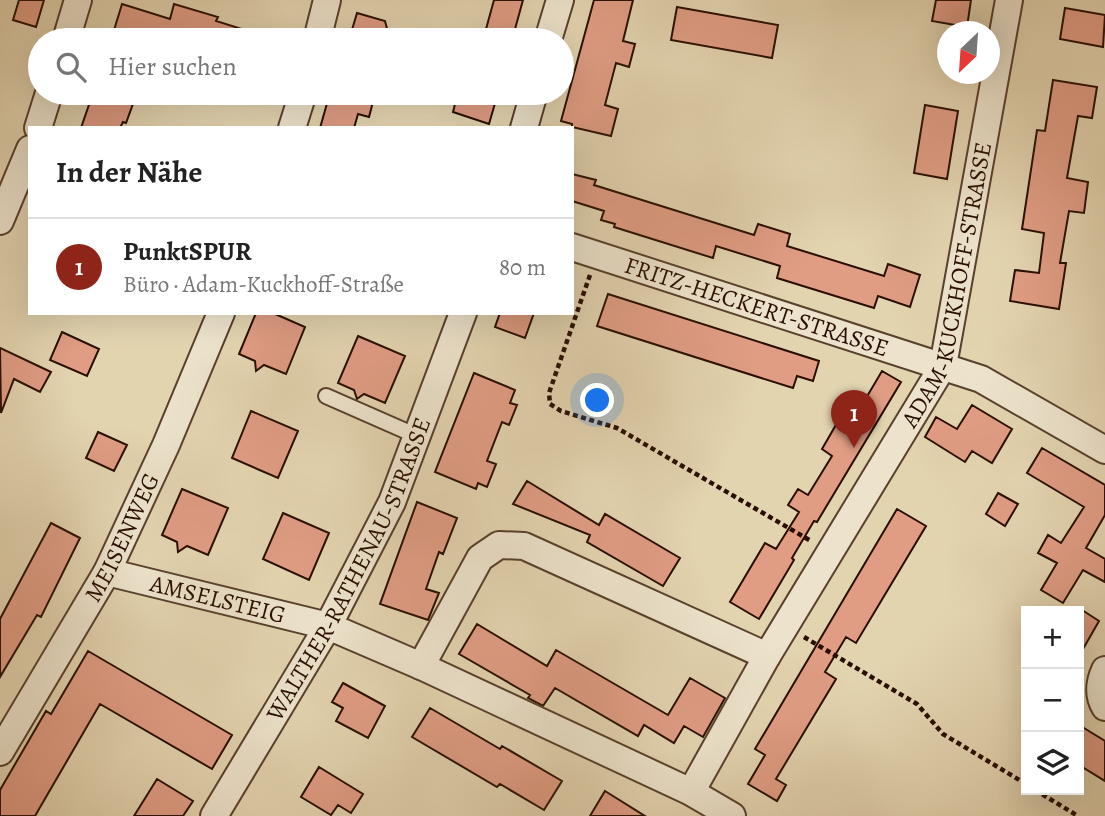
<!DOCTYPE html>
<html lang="de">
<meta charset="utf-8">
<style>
body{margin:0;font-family:Alegreya,serif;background:#f6f6f6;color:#222}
.controls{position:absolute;right:21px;bottom:21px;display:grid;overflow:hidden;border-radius:0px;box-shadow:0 7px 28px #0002}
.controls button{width:63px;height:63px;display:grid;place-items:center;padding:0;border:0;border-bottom:2px solid #e0e0e0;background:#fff;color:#222;font:35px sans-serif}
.compass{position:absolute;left:937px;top:21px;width:63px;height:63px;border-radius:50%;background:#fff;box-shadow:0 7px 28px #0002;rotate:205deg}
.you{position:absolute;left:598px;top:401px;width:24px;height:24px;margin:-18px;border:5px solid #fff;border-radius:50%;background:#1a73e8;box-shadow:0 0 0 10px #1a73e833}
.badge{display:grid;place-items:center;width:46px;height:46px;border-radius:50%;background:#8f2418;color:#fff;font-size:23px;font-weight:700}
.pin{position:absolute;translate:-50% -58px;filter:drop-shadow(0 2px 4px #0008)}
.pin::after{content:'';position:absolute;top:37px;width:24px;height:21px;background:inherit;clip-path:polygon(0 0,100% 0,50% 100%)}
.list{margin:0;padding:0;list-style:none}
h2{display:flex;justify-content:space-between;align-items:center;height:91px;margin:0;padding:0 28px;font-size:30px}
h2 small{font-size:23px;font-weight:400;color:#767676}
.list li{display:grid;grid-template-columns:46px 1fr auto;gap:21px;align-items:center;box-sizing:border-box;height:98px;padding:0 28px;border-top:2px solid #e0e0e0}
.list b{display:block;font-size:26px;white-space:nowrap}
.list p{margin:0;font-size:23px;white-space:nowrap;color:#767676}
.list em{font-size:23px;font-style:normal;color:#767676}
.icon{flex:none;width:38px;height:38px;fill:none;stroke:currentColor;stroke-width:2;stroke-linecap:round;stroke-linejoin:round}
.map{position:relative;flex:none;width:1105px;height:816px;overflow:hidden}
.search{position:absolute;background:#fff;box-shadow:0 7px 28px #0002;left:28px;top:28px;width:546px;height:77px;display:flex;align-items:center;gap:18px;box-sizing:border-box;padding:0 24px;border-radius:38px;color:#767676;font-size:26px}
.panel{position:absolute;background:#fff;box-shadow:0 7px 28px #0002;left:28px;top:126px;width:546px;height:189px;border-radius:0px}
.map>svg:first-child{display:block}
.building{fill:#e09d84;stroke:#290e00;stroke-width:2}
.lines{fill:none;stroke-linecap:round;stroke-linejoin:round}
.service-casing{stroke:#58402c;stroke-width:18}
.minor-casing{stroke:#58402c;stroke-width:30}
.path{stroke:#290e00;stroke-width:4.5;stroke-dasharray:5 3.5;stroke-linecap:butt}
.service{stroke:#ede3cc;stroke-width:14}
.minor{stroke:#ede3cc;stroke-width:26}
.labels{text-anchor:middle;stroke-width:5;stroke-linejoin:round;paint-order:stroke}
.street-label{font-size:24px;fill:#290e00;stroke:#ede3cc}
</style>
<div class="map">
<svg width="1105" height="816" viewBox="0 0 1105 816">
<rect width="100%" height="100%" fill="#e3d4b0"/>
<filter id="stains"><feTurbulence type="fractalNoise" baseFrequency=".00286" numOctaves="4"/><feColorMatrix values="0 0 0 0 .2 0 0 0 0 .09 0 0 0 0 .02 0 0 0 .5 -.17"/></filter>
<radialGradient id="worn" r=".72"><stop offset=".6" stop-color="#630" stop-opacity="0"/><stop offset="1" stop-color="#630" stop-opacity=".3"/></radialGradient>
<!-- building -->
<path class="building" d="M19,0H44L36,27L13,20Z
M494,0H523L512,40H483Z
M594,0H633L623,41L635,44L629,67L616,63L605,105L618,109L611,136L572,127V124L561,121Z
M936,0H971L967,27L932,21Z
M122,4L170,19L174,4L218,17L216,21L264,36L263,40H111Z
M677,7L778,25L772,58L671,40Z
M1065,8L1105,15L1103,47L1060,39Z
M357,13L385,21L390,40H349Z
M1053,80L1097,87L1092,118L1078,116L1067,178L1088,182L1084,213L1069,211L1060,263H1066L1059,309L1010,301L1015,270L1039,273L1044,233L1022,229L1037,130L1045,131Z
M93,93H110L134,101L126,123L123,122L120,128H81Z
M330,93H356L374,98L369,117L358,114L354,128H320Z
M461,93H498L489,124L453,112L456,100L460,97Z
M925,105L958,111L947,179L914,173Z
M572,174L596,180L594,185L754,235L758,224L790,234L787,246L884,276L888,264L920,275L910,307L878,296L874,308L777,278L780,266L716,246L713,258L614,227L615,224L601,220L604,211L572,201Z
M608,294L819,361L813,381L797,376L793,388L597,326Z
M256,313H273L305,327L286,374L264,365L256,371L255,361L239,354Z
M500,313H534L525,338L495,327Z
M62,332L99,349L87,376L50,360Z
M358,336L405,356L385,403L364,394L357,399L354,390L338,383Z
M0,348L51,372L40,392L14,379L1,413Z
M882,371L901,382L817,522L814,521L792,558L794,560L759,619L730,602L765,543L776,549L799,512L788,505L798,489L808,495L832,456L822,449L848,404L859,410Z
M474,373L515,390L510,403L517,405L509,425L502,422L487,461L496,464L487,487L478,483L476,489L435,472Z
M972,405L1012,429L992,463L972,451L965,462L925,437L936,417L957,429Z
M251,411L298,431L278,478L232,458Z
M98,432L127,445L114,471L86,458Z
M1042,448L1105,485V515L1086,548L1105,559V582L1083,570L1063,603L1041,590L1057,563L1038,553L1048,535L1061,543L1084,507L1027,473Z
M527,481L599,525L605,514L680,558L663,586L587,542L590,535L513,504Z
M182,489L228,508L208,555L187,546L178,552L177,542L162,535Z
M998,493L1018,504L1005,526L986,514Z
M417,502L457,518L443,554L439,552L426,589L439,593L428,620L380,604Z
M897,509L926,526L856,643L846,637L825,672L836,679L776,779L786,785L777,801L748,784L765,755L755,749Z
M283,513L329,533L309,580L263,559Z
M51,523L80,538L41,617L37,615L0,677V619Z
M1079,608L1099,621L1079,656Z
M477,624L547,666L556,650L668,715L690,678L725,698L703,737L684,726L674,743L644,725L638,736L555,688L543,706L528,698L530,695L459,654Z
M88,651L232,735L212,769L100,704L35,816H0V790L46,711L51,714Z
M343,683L385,706L368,738L336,721L343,708L332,702Z
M430,708L500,749L502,746L562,781L544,810L500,784L497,787L412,737Z
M1079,725L1105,741V781L1079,765Z
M319,767L363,794L351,813L338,805L331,815L301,797Z
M157,779L193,801L183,816H134Z
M605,791L645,816H590Z"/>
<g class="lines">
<!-- service casing -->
<g class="service-casing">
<path id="service" d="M326,396L417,436"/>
</g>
<!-- minor casing -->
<g class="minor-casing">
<g id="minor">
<path d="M66,40L78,0"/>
<path d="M317,40L327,0"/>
<path d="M548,40L560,0"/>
<path d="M38,128L49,93"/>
<path d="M292,128L303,93"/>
<path d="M524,128L534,93"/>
<path d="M0,221L30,149"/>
<path id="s1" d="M572,247L981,379L1105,450"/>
<path id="s2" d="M107,572L328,626L421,666L691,792L732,816"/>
<path d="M421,666L480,558L499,545L524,546L767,656"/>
<path d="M1105,670C1099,683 1098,695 1105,707"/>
<path id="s3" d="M0,752L107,572L166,445L221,313"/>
<path id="s4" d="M691,792L767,656L943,366L1009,0"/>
<path id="s5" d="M214,816L328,626L392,502L463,313"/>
</g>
</g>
<!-- path -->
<path class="path" d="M590,275L549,393L550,404L561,411L617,428L811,541
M804,637L917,704L943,734L1026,784
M1035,790L1078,816"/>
<!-- service -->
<use href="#service" class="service"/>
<!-- minor -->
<use href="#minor" class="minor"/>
</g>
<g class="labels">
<!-- street labels -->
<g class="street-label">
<text dy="8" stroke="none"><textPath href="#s4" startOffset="574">ADAM-KUCKHOFF-STRASSE</textPath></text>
<text dy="8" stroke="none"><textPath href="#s1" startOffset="194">FRITZ-HECKERT-STRASSE</textPath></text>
<text dy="8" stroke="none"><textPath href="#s3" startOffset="247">MEISENWEG</textPath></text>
<text dy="8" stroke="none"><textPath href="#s5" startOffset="282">WALTHER-RATHENAU-STRASSE</textPath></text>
<text dy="8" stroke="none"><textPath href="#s2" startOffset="114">AMSELSTEIG</textPath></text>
</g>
</g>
<rect width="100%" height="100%" filter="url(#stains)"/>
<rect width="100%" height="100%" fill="url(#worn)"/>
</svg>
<div class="controls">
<button>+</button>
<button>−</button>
<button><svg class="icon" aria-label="layers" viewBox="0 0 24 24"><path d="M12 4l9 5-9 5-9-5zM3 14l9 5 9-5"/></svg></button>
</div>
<svg class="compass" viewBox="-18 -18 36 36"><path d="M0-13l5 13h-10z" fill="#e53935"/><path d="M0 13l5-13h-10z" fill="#767676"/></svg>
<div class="you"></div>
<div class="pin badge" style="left:854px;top:448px">1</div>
<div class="search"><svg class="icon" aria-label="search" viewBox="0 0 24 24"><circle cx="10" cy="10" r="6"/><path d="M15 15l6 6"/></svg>Hier suchen</div>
<section class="panel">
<h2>In der Nähe<small></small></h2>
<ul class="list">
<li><span class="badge">1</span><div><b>PunktSPUR</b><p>Büro · Adam-Kuckhoff-Straße</p></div><em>80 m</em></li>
</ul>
</section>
</div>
